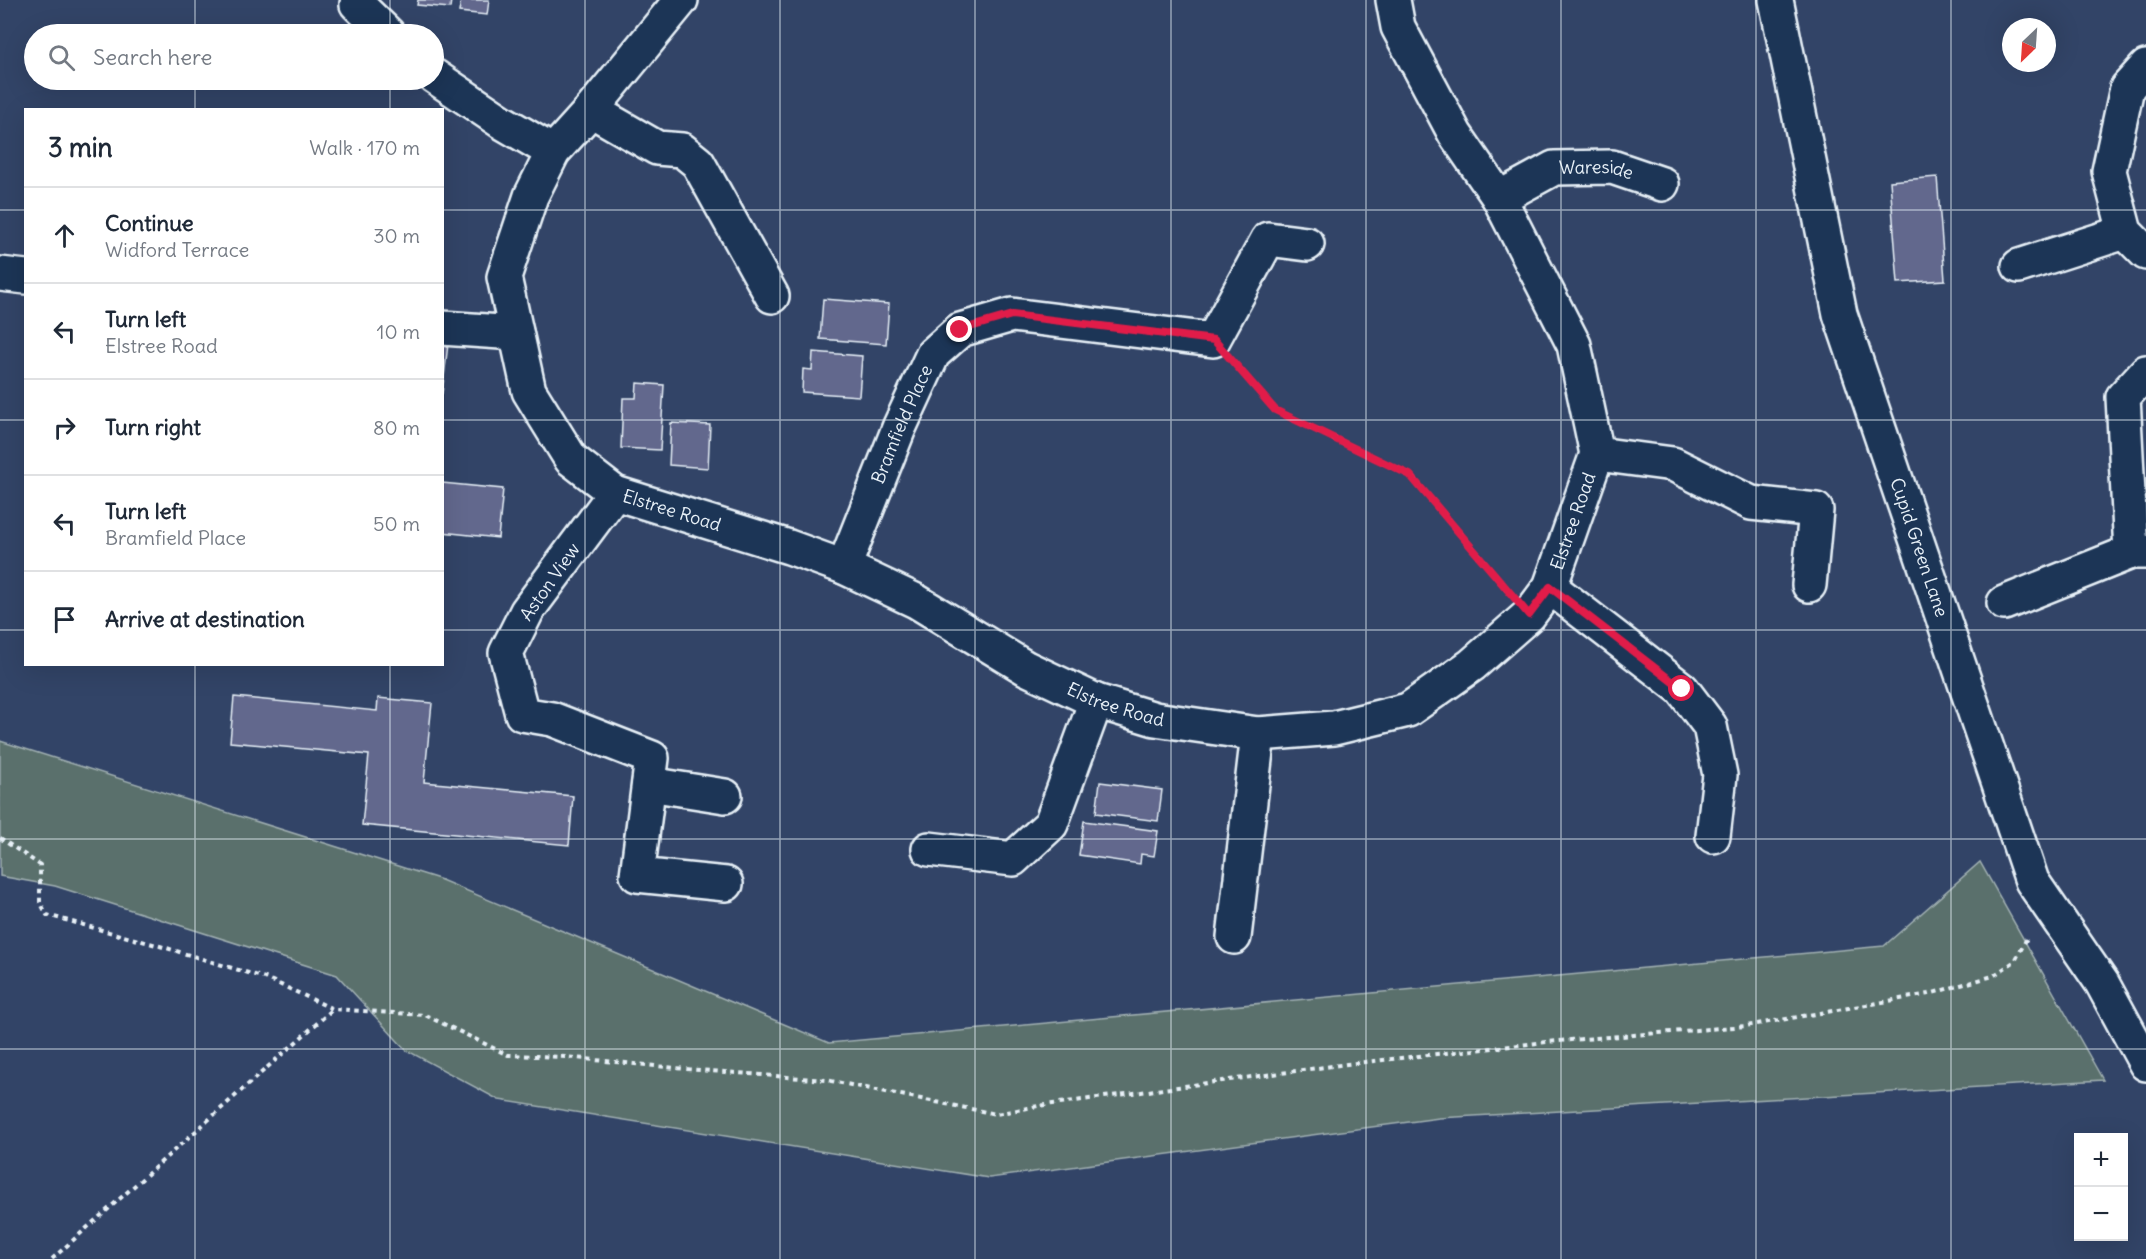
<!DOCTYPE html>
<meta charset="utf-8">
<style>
body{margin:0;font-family:Delius,sans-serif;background:#f2f2f3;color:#1f2937}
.controls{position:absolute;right:18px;bottom:18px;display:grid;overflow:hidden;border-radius:0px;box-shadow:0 6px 24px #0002}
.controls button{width:54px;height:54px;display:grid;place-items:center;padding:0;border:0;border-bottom:2px solid #e0e1e3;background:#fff;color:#1f2937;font:30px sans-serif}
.compass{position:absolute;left:2002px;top:18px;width:54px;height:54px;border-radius:50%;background:#fff;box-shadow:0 6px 24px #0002;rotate:205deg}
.stop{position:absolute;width:18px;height:18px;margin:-14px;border:4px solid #e11d48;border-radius:50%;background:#fff}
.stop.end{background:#e11d48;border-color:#fff;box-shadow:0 2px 6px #0008}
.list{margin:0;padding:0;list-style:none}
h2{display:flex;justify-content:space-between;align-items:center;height:78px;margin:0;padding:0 24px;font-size:26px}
h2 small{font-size:20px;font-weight:400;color:#747a83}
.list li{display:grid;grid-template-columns:39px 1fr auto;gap:18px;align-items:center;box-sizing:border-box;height:96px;padding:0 24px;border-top:2px solid #e0e1e3}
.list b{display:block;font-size:22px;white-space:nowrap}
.list p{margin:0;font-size:20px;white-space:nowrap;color:#747a83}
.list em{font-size:20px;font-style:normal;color:#747a83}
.icon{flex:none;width:33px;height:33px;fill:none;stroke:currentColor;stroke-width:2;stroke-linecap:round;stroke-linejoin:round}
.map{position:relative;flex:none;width:2146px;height:1259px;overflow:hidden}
.search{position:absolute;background:#fff;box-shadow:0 6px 24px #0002;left:24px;top:24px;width:420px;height:66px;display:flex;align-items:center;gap:15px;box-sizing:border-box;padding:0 21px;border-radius:33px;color:#747a83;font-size:22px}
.panel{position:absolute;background:#fff;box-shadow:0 6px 24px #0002;left:24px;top:108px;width:420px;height:558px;border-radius:0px}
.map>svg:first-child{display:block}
.green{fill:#5a706c;stroke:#a1b0b2;stroke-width:1.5}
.building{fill:#62678d;stroke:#e8f1f8;stroke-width:1.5}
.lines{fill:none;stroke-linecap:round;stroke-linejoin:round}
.minor-casing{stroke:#e8f1f8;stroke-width:38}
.path{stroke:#e8f1f8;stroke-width:4;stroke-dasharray:4.5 4.5;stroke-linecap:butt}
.minor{stroke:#1d3557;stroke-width:33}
.route{stroke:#e11d48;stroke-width:8}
.grid{fill:none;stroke:#e8f1f8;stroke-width:1.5;stroke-opacity:0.55}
.labels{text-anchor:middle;stroke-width:6;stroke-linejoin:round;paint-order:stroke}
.street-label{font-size:18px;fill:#e8f1f8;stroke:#1d3557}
</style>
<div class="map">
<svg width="2146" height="1259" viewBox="0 0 2146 1259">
<rect width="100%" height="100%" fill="#324467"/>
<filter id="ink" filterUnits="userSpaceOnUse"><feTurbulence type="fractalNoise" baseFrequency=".0167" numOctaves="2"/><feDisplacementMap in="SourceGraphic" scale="12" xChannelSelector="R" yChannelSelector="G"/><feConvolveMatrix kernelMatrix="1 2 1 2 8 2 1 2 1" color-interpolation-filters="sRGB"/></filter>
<g filter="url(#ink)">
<!-- green -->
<path class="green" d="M0,741L439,879L829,1043L1884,946L1980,862L2103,1080L1439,1118L989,1178L499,1100L406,1050L337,975L55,886L0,876Z"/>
<!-- building -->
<path class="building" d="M418,0H451L450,8L417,5Z
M461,0H489L487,15L459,12Z
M1937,177L1945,280L1898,283L1890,181Z
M823,299L889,304L886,344L820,339Z
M442,335L449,336L442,394Z
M813,352L862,356L859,396L802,392L803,369L812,370Z
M637,383L664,385L660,450L621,448L623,398H636Z
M671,423L710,425L708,468L669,465Z
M442,483L503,489L498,538L442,532Z
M234,697L377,711L378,698L432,703L424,782L573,796L569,845L362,825L369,755L230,742Z
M1100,782L1162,790L1158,821L1096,813Z
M1084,821L1158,831L1154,856L1141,854L1140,864L1079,855Z"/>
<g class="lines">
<!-- minor casing -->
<g class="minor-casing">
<g id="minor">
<path d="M358,0L357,4L388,34"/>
<path id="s1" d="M681,0L591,110L553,152L531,196L504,277L529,391L571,459L615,493L789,547L844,567L916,601L1026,668L1096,701L1155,719L1258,734L1334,728L1408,710L1472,665L1529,615L1550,587L1597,454L1574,345L1499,198L1455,134L1398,27L1393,0"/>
<path id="s2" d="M1776,0L1840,314L2032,881L2102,983L2146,1064"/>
<path d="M2146,67L2127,88L2109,171L2125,232L2146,253"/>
<path d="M434,76L502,122L553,152"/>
<path d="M591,110L657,148L682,150L698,163L772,296"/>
<path id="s3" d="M1499,198L1554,168L1612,167L1662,184"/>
<path d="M2019,266L2125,232"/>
<path d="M0,274L26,277"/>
<path d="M442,328L516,333"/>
<path d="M1597,454L1673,464L1751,503L1816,510L1809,585"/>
<path d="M615,493L527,611L506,653L522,714L552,719L652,758L637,875L726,884"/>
<path d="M2131,552L2123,397L2146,372"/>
<path id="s4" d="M844,567L899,428L933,354L960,330L1012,315L1213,340L1268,239L1307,244"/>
<path d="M1550,587L1682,689L1710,726L1720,775L1713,836"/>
<path d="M2004,603L2131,552H2146"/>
<path d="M649,784L725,796"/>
<path d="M929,849L1013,859L1051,824L1096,701"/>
<path d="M1234,937L1258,734"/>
</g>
</g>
<!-- path -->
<path class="path" d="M1234,363L1275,410L1410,475L1507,589
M0,838L40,865V902L47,915L160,946L268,979L333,1009L425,1015L508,1055L565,1057L686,1069L826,1080L996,1114L1038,1106L1347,1064L1546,1042L1746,1026L1929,994L1993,976L2015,961L2028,936
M52,1259L333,1009"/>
<!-- minor -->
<use href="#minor" class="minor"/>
</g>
</g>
<g class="lines" filter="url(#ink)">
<!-- route -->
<path class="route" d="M960,330L1012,315L1214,340L1275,410L1410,475L1529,615L1550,587L1682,689"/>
</g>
<!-- grid -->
<path class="grid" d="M195,0V34M390,0V34M585,0V1259M780,0V1259M975,0V1259M1171,0V1259M1366,0V1259M1561,0V1259M1756,0V1259M1951,0V1259M195,80V110M390,80V110M0,210H26M442,210H2146M0,420H26M442,420H2146M0,630H26M442,630H2146M195,664V1259M390,664V1259M0,839H2146M0,1049H2146"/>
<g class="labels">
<!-- street labels -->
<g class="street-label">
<text dy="6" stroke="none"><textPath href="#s3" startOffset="105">Wareside</textPath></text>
<text dy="6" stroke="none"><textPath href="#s4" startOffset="154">Bramfield Place</textPath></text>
<text dy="6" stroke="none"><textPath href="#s1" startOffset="645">Elstree Road</textPath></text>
<text dy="6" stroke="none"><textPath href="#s1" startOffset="1689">Elstree Road</textPath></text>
<text dy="6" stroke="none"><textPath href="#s2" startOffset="567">Cupid Green Lane</textPath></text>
<text transform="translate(550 582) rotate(-55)" y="6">Aston View</text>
<text dy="6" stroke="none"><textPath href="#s1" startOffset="1132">Elstree Road</textPath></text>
</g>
</g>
</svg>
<div class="controls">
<button>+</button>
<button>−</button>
</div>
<svg class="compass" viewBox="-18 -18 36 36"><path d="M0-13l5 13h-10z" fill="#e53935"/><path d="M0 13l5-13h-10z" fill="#747a83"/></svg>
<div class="stop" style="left:1682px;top:689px"></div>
<div class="stop end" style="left:960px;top:330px"></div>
<div class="search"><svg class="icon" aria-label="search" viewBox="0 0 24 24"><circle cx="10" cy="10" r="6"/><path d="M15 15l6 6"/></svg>Search here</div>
<section class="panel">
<h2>3 min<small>Walk · 170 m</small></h2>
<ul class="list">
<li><svg class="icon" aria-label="ahead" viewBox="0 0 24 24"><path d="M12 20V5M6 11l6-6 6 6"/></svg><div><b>Continue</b><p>Widford Terrace</p></div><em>30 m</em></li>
<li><svg class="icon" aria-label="left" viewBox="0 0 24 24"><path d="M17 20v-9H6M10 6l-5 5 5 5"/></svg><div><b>Turn left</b><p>Elstree Road</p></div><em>10 m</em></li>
<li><svg class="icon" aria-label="right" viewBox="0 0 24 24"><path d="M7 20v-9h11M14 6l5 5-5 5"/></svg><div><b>Turn right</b></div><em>80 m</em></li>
<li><svg class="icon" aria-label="left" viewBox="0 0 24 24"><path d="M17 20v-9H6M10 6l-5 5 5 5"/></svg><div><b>Turn left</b><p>Bramfield Place</p></div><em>50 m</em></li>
<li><svg class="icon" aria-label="arrive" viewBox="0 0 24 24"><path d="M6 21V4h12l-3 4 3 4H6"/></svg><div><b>Arrive at destination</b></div></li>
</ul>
</section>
</div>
